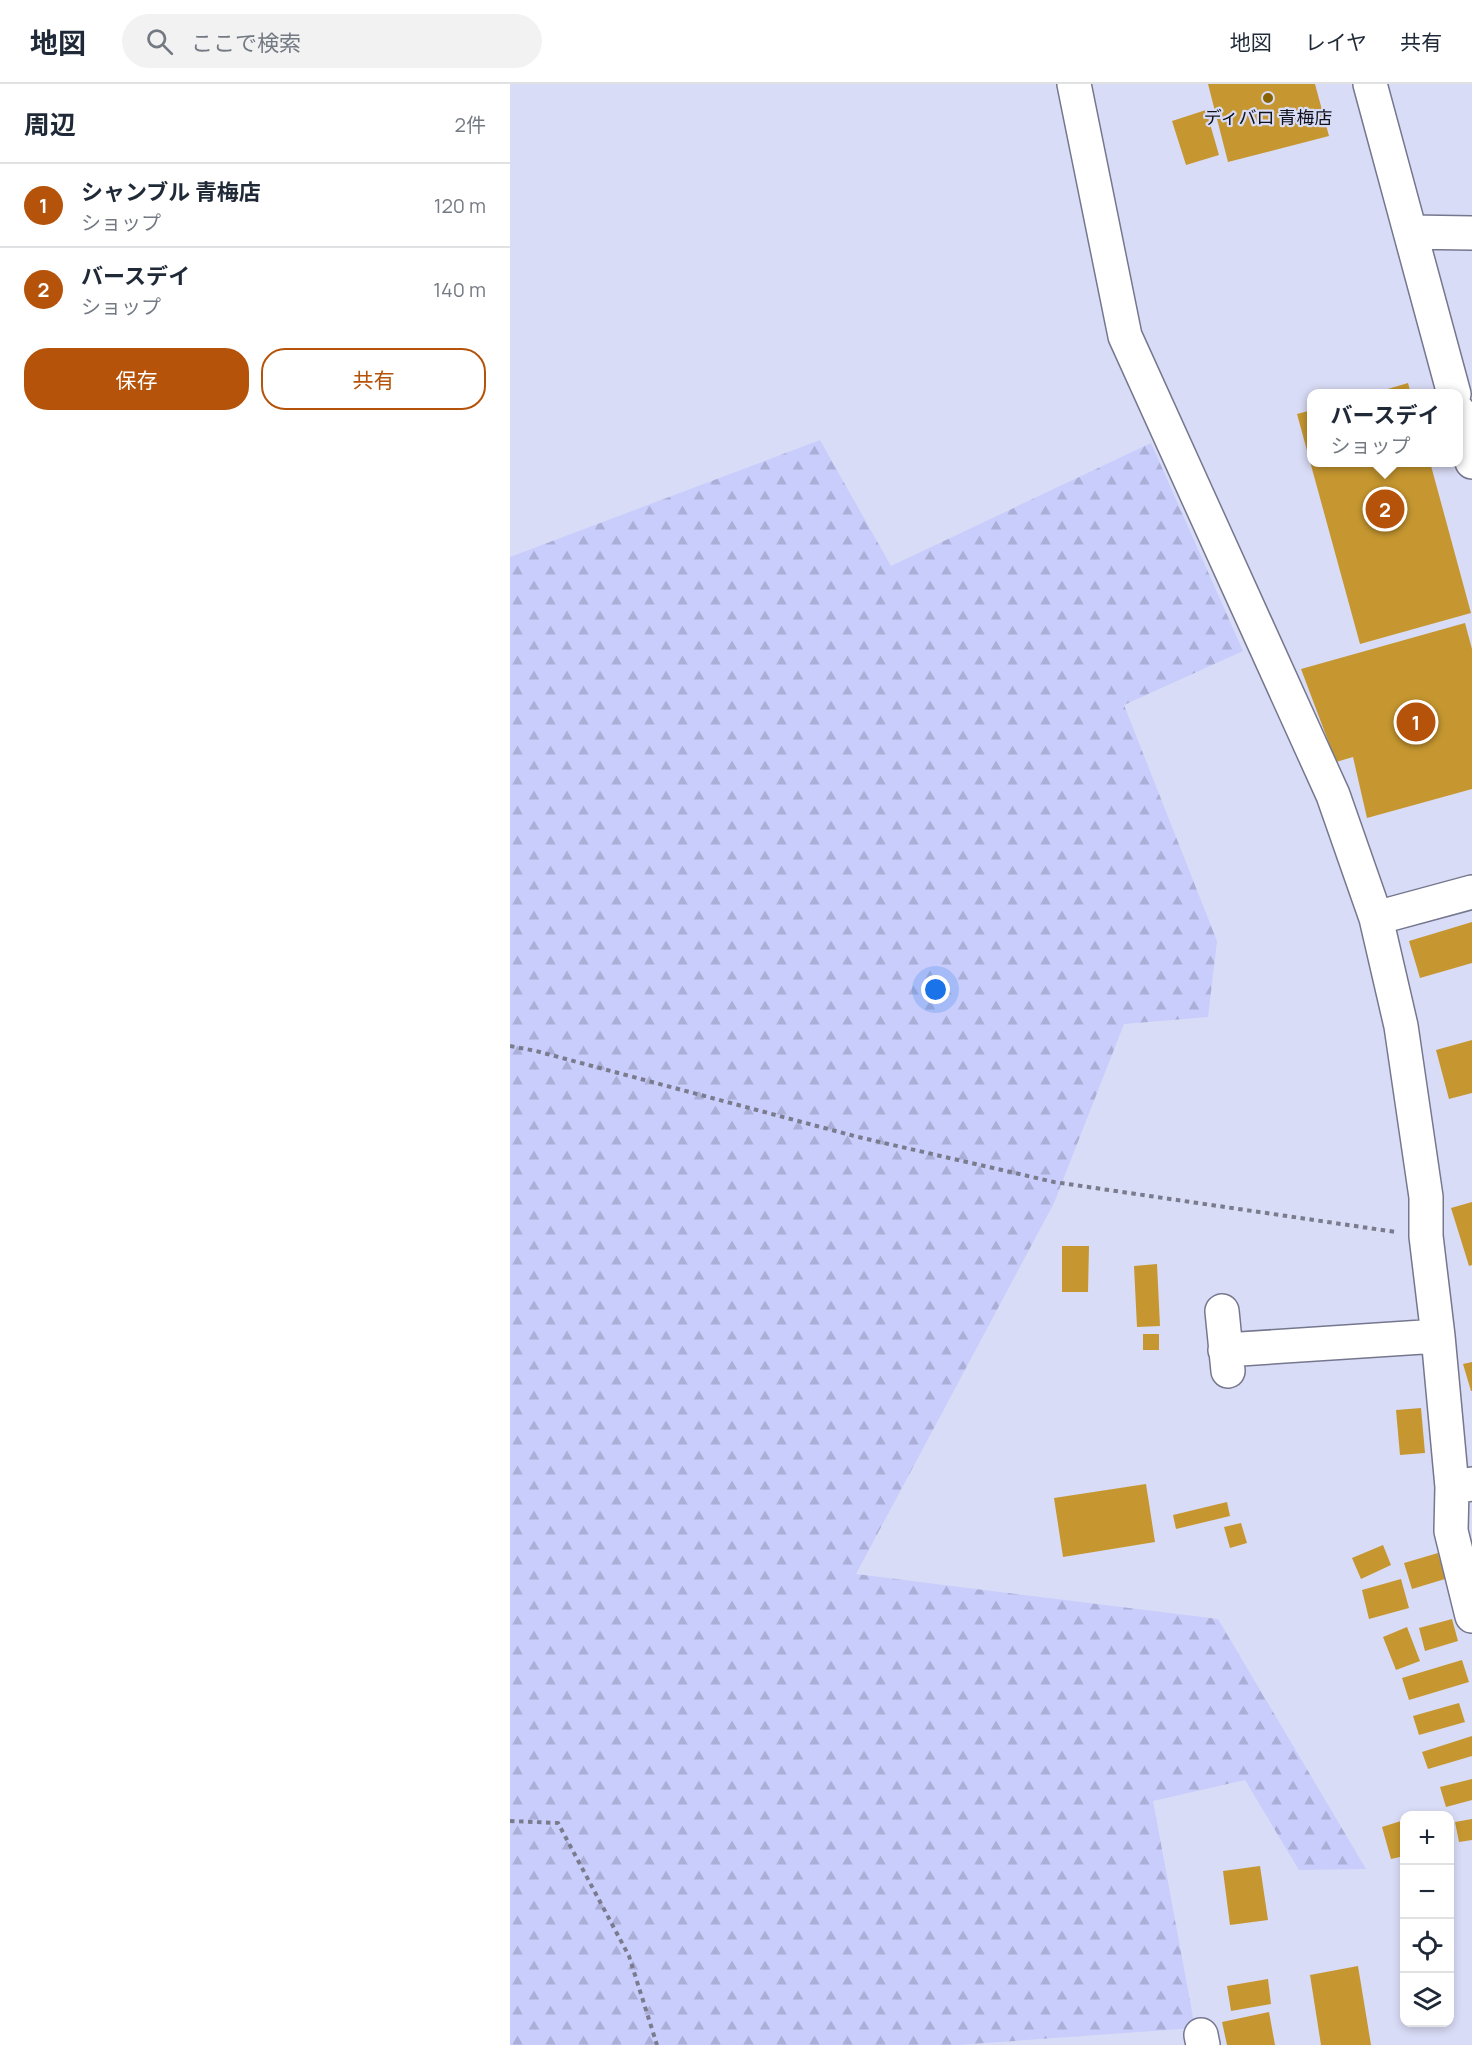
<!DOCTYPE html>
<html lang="ja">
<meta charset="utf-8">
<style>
body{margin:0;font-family:Manrope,"Noto Sans JP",sans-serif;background:#f2f2f3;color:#1f2937}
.controls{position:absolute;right:18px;bottom:18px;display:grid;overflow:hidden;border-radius:12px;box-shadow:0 3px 9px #0003}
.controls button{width:54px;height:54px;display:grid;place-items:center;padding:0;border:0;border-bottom:2px solid #e0e1e3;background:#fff;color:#1f2937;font:30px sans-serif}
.you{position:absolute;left:426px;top:906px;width:21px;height:21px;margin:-15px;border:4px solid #fff;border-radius:50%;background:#1a73e8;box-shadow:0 0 0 9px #1a73e833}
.badge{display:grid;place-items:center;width:39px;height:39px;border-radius:50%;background:#b45309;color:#fff;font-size:20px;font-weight:700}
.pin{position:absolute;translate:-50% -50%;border:3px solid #fff;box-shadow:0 2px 6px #0006}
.popup{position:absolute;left:797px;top:305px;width:156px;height:78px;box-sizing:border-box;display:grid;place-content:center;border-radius:12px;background:#fff;filter:drop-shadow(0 2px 4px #0005);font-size:20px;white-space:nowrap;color:#747a83}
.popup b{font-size:22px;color:#1f2937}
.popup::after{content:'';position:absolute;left:50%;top:100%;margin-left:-12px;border:12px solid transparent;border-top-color:#fff}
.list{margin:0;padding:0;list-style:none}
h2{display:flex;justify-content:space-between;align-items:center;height:78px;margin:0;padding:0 24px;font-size:26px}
h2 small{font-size:20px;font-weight:400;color:#747a83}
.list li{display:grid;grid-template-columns:39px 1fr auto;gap:18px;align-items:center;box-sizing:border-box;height:84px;padding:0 24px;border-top:2px solid #e0e1e3}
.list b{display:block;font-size:22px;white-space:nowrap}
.list p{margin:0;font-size:20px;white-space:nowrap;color:#747a83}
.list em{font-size:20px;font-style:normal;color:#747a83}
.actions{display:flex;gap:12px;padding:18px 24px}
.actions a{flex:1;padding:14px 0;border:2px solid #b45309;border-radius:24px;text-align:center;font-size:21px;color:#b45309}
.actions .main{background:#b45309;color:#fff}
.icon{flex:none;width:33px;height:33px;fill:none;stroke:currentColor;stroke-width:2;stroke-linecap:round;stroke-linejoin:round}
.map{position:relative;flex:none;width:962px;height:1961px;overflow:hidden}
header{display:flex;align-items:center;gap:36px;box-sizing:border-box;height:84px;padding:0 30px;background:#fff;border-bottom:2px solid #e0e1e3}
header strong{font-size:28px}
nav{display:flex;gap:33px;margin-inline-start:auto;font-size:21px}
.search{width:420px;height:54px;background:#f2f2f3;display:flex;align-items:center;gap:15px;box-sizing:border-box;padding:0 21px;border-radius:33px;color:#747a83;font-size:22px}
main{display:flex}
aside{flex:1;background:#fff}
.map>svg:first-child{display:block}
.forest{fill:url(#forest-firs)}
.building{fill:#c69730}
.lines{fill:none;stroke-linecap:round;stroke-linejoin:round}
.minor-casing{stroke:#75778e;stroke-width:36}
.path{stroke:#7a7c8e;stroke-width:4;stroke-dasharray:4.5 4.5;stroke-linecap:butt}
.minor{stroke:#fff;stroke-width:33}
.poi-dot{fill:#886300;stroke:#d9dcf6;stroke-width:2}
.labels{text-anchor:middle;stroke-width:4.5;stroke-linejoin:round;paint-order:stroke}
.poi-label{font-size:18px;fill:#10111a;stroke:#d9dcf6}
</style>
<header>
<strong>地図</strong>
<div class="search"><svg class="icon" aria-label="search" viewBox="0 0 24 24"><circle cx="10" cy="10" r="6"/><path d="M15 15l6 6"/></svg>ここで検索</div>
<nav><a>地図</a><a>レイヤ</a><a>共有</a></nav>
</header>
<main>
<aside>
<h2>周辺<small>2件</small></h2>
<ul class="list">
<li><span class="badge">1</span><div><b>シャンブル 青梅店</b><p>ショップ</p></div><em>120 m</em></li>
<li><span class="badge">2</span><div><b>バースデイ</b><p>ショップ</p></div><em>140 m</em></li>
</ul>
<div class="actions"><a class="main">保存</a><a>共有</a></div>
</aside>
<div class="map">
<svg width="962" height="1961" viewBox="0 0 962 1961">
<defs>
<pattern id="forest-firs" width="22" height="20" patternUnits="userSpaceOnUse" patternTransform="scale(1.5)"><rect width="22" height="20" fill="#c8cdfc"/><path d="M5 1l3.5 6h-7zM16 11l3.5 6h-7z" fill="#abafd7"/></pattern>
</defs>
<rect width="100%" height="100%" fill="#d9dcf6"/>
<!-- forest -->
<path class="forest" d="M310,356L381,482L641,359L733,567L614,621L707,857L698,933L614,940L544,1119L346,1490L708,1535L856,1785L789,1786L735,1696L643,1717L685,1944L447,1961H0V473Z"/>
<!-- building -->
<path class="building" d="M698,0H805L819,52L718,78Z
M696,26L709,71L676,81L662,37Z
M898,299L901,310H865L864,309Z
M802,326V378H920L961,529L850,560L787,330Z
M955,539L962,565V705L857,734L843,673L826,678L791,585Z
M962,838V879L910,894L899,857Z
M962,956V1009L939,1015L926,966Z
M962,1118V1181L959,1182L941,1124Z
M552,1162H579L578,1208H552Z
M647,1180L650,1242L627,1243L624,1182Z
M633,1250H649V1266H633Z
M962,1278V1307H961L953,1280Z
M911,1324L915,1369L890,1371L886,1326Z
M636,1400L645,1458L553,1473L544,1414Z
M717,1418L720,1432L666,1445L663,1431Z
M731,1439L737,1459L720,1464L714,1443Z
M873,1461L881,1481L851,1495L842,1474Z
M928,1469L935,1495L902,1505L894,1479Z
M891,1495L899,1524L859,1535L852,1506Z
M942,1535L948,1557L915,1567L909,1544Z
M897,1543L910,1577L886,1586L873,1553Z
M952,1576L959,1598L899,1616L892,1594Z
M949,1619L955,1638L909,1651L903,1632Z
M962,1652V1672L918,1685L912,1668Z
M962,1695V1716L936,1723L930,1703Z
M962,1735V1756L949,1758L945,1738Z
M894,1736V1772L881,1775L872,1743Z
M750,1782L758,1836L720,1841L713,1787Z
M848,1882L861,1961H811L800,1891Z
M758,1895L761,1920L721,1927L717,1902Z
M759,1928L765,1961H717L712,1938Z"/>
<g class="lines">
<!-- minor casing -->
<g class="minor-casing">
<path id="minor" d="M564,0L615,252L823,711L866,834L891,942L916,1113V1152L928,1252L942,1403L962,1400
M860,0L944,310
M900,148L962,149
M948,327L962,378
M866,834L962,808
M712,1227L718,1287
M715,1266L928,1252
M942,1403L941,1447L962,1532
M691,1951L693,1961"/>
</g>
<!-- path -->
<path class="path" d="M0,962L26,967L348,1053L544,1098L886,1148
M0,1737L48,1739L119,1872L147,1961"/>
<!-- minor -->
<use href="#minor" class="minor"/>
</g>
<!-- markers -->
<circle class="poi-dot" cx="758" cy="14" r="6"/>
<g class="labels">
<!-- poi labels -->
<g class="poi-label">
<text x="758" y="40">ディバロ 青梅店</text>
</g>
</g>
</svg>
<div class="controls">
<button>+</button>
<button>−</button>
<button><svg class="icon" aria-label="locate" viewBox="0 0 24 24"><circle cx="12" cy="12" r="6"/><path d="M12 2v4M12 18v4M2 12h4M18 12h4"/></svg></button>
<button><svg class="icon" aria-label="layers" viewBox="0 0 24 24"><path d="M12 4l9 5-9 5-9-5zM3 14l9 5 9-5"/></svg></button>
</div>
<div class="you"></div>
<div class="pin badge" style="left:906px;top:638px">1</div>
<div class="pin badge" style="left:875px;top:425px">2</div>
<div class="popup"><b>バースデイ</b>ショップ</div>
</div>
</main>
